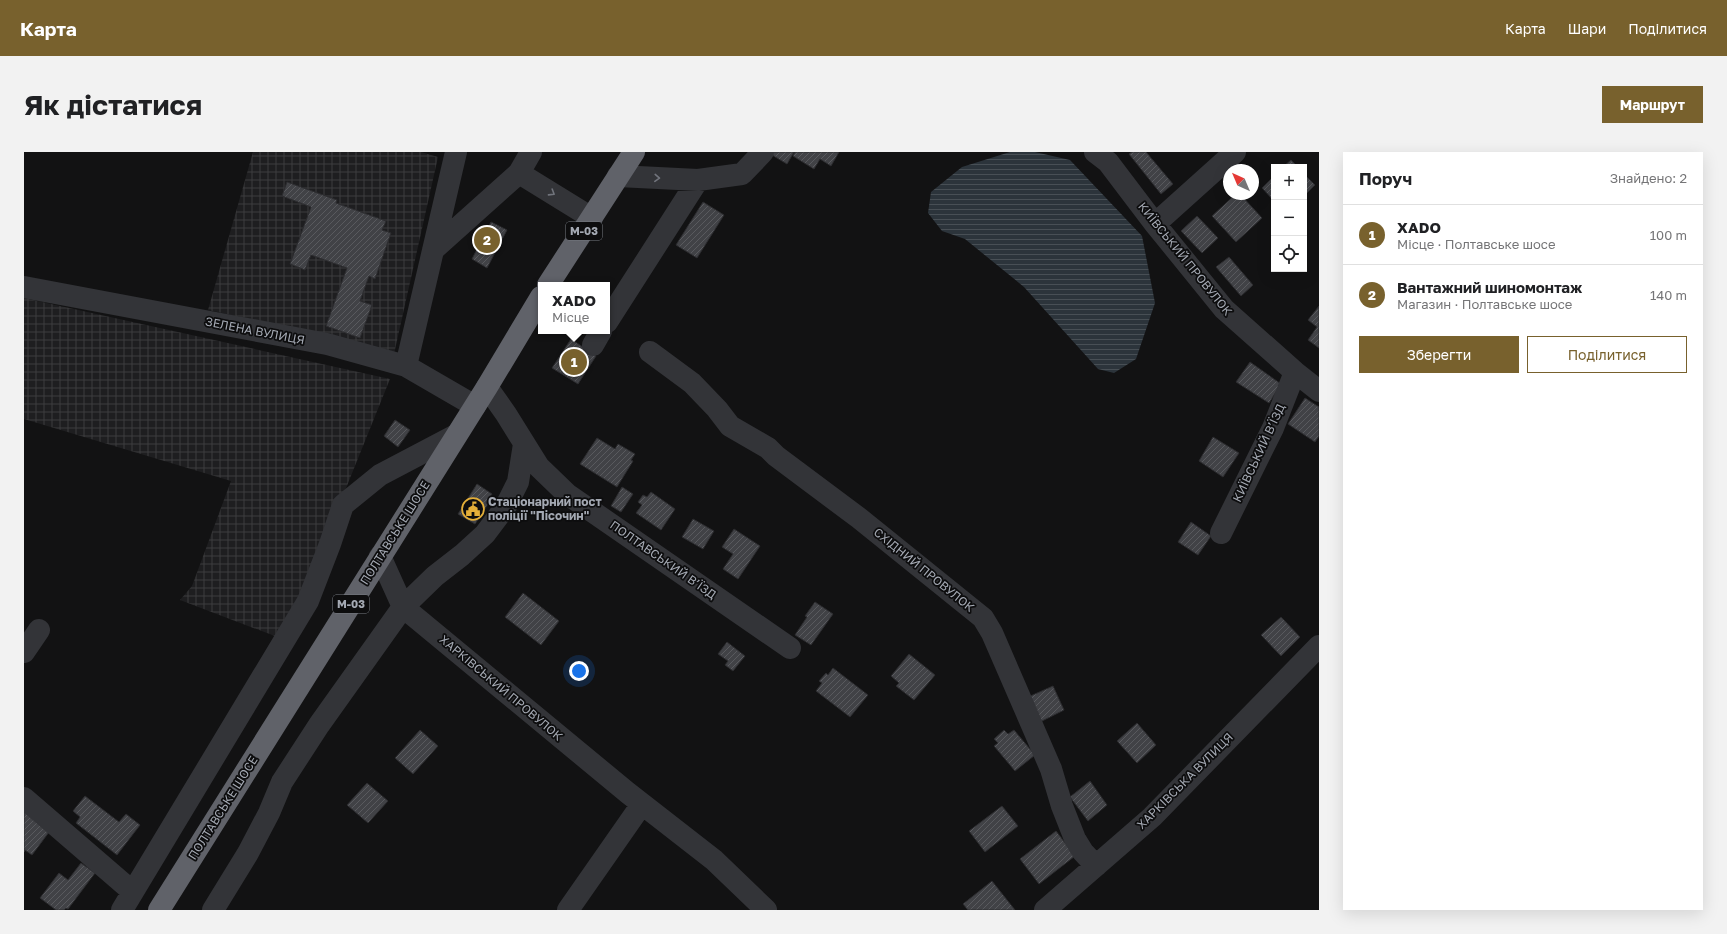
<!DOCTYPE html>
<html lang="uk">
<meta charset="utf-8">
<style>
body{margin:0;font-family:"Golos Text",sans-serif;background:#f2f2f2;color:#202124}
.controls{position:absolute;right:12px;top:12px;display:grid;overflow:hidden;border-radius:0px;box-shadow:0 4px 16px #0002}
.controls button{width:36px;height:36px;display:grid;place-items:center;padding:0;border:0;border-bottom:1px solid #e0e0e0;background:#fff;color:#202124;font:20px sans-serif}
.compass{position:absolute;left:1199px;top:12px;width:36px;height:36px;border-radius:50%;background:#fff;box-shadow:0 4px 16px #0002;rotate:316deg}
.you{position:absolute;left:555px;top:519px;width:14px;height:14px;margin:-10px;border:3px solid #fff;border-radius:50%;background:#1a73e8;box-shadow:0 0 0 6px #1a73e833}
.badge{display:grid;place-items:center;width:26px;height:26px;border-radius:50%;background:#78612d;color:#fff;font-size:13px;font-weight:700}
.pin{position:absolute;translate:-50% -50%;border:2px solid #fff;box-shadow:0 1px 4px #0006}
.popup{position:absolute;left:514px;top:130px;width:72px;height:52px;box-sizing:border-box;display:grid;place-content:center;border-radius:0px;background:#fff;filter:drop-shadow(0 1px 3px #0005);font-size:13px;white-space:nowrap;color:#757577}
.popup b{font-size:15px;color:#202124}
.popup::after{content:'';position:absolute;left:50%;top:100%;margin-left:-8px;border:8px solid transparent;border-top-color:#fff}
.list{margin:0;padding:0;list-style:none}
h2{display:flex;justify-content:space-between;align-items:center;height:52px;margin:0;padding:0 16px;font-size:17px}
h2 small{font-size:13px;font-weight:400;color:#757577}
.list li{display:grid;grid-template-columns:26px 1fr auto;gap:12px;align-items:center;box-sizing:border-box;height:60px;padding:0 16px;border-top:1px solid #e0e0e0}
.list b{display:block;font-size:15px;white-space:nowrap}
.list p{margin:0;font-size:13px;white-space:nowrap;color:#757577}
.list em{font-size:13px;font-style:normal;color:#757577}
.actions{display:flex;gap:8px;padding:12px 16px}
.actions a{flex:1;padding:9px 0;border:1px solid #78612d;border-radius:0px;text-align:center;font-size:14px;color:#78612d}
.actions .main{background:#78612d;color:#fff}
.icon{flex:none;width:22px;height:22px;fill:none;stroke:currentColor;stroke-width:2;stroke-linecap:round;stroke-linejoin:round}
.map{position:relative;flex:none;width:1295px;height:758px;overflow:hidden;border-radius:0px}
header{display:flex;align-items:center;gap:24px;box-sizing:border-box;height:56px;padding:0 20px;background:#78612d;color:#fff}
header strong{font-size:19px}
nav{display:flex;gap:22px;margin-inline-start:auto;font-size:14px}
.intro{display:flex;align-items:center;justify-content:space-between;box-sizing:border-box;height:96px;padding:0 24px}
h1{margin:0;font-size:28px}
.button{padding:10px 18px;border-radius:0px;background:#78612d;color:#fff;font-size:14px;font-weight:700}
main{display:flex;gap:24px;padding:0 24px}
aside{flex:1;background:#fff;border-radius:0px;box-shadow:0 4px 16px #0002}
.map>svg:first-child{display:block}
.industrial{fill:url(#industrial-grid)}
.water{fill:url(#water-rules)}
.building{fill:url(#building-hatch);stroke:#2c2c2f}
.lines{fill:none;stroke-linecap:round;stroke-linejoin:round}
.minor{stroke:#333438;stroke-width:22}
.highway{stroke:#606269;stroke-width:22}
.oneway{stroke:#71747c}
.labels{text-anchor:middle;stroke-width:3.5;stroke-linejoin:round;paint-order:stroke}
.shield{fill:#0d0d0e;stroke:#777a82;stroke-width:1}
.shield-label{font-size:11px;font-weight:bold;fill:#a4a9b3}
.street-label{font-size:12px;fill:#a4a9b3;stroke:#0d0d0e}
.poi-label{font-size:12px;font-weight:bold;fill:#a4a9b3;stroke:#0d0d0e;text-anchor:start}
</style>
<header>
<strong>Карта</strong>
<nav><a>Карта</a><a>Шари</a><a>Поділитися</a></nav>
</header>
<div class="intro"><h1>Як дістатися</h1><a class="button">Маршрут</a></div>
<main>
<div class="map">
<svg width="1295" height="758" viewBox="0 0 1295 758">
<defs>
<pattern id="industrial-grid" width="8" height="8" patternUnits="userSpaceOnUse"><rect width="8" height="8" fill="#1e1e20"/><path d="M0 4h8M4 0v8" fill="none" stroke="#3c3c3e"/></pattern>
<pattern id="water-rules" width="6" height="5" patternUnits="userSpaceOnUse"><rect width="6" height="5" fill="#2c343b"/><path d="M0 2.5h6" fill="none" stroke="#484f55"/></pattern>
<pattern id="building-hatch" width="6" height="6" patternUnits="userSpaceOnUse"><rect width="6" height="6" fill="#414246"/><path d="M-1 1l2-2M0 6l6-6M5 7l2-2" fill="none" stroke="#595a5e"/></pattern>
</defs>
<rect width="100%" height="100%" fill="#121213"/>
<!-- industrial -->
<path class="industrial" d="M229,0H397L414,5L370,202L306,184L184,158Z
M0,146L366,227L287,423L256,486L156,448L168,434L207,329L0,267Z"/>
<!-- water -->
<path class="water" d="M986,0H1011L1046,8L1118,84L1131,151L1112,207L1090,221L1074,217L1000,135L941,87L918,79L904,61L907,40L938,15Z"/>
<!-- building -->
<path class="building" d="M743,0H770L763,12Z
M771,0H815L807,14L796,7L790,17L769,4Z
M1108,0H1122L1149,32L1137,42L1105,2Z
M1267,8L1274,15H1259Z
M1280,22L1291,33L1280,44Z
M1250,24V49L1238,36Z
M263,30L313,48L312,51L362,69L358,78L367,81L351,127L345,124L336,149L348,153L336,186L302,174L323,116L287,103L281,118L266,112L287,55L258,44Z
M1212,42H1216L1238,66L1212,90L1188,64Z
M679,50L700,63L673,106L652,93Z
M1173,64L1194,86L1178,101L1157,79Z
M467,70L483,78L463,116L448,107Z
M1205,105L1229,133L1217,144L1192,115Z
M1295,154V196L1284,188L1293,175L1284,168Z
M547,187L572,204L554,232L528,216Z
M1226,210L1257,232L1245,251L1212,230Z
M1281,246L1295,255V284L1291,290L1264,272Z
M371,268L386,278L374,295L360,284Z
M1189,285L1215,301L1199,325L1175,309Z
M573,286L591,297L594,292L611,302L607,308L609,309L593,335L556,312Z
M453,332L468,342L462,351L464,352L451,372L434,362Z
M598,335L609,342L597,360L587,354Z
M627,340L651,357L637,378L612,361L618,353L614,350L619,343L623,345Z
M669,367L690,379L679,397L658,385Z
M1167,370L1187,384L1174,403L1154,390Z
M710,377L736,394L714,427L699,417L709,402L698,395Z
M499,441L535,469L517,493L481,465Z
M791,450L809,462L787,493L771,483L783,465L781,464Z
M1257,465L1276,485L1257,504L1237,483Z
M703,490L721,504L709,519L701,513L704,509L694,502Z
M885,502L911,523L890,548L872,534L875,531L867,524Z
M809,516L844,543L826,565L792,539L798,531L795,529L802,521L804,523Z
M1029,534L1040,558L1014,571L1002,546Z
M1113,571L1132,593L1113,611L1093,589Z
M396,578L414,594L389,622L371,606Z
M980,578L984,582L990,578L1011,603L991,619L970,594L974,591L970,587Z
M1066,629L1083,653L1064,669L1046,645Z
M343,631L364,649L344,671L323,653Z
M61,644L95,670L102,662L116,673L93,703L52,671L56,665L49,659Z
M978,654L994,674L961,700L945,679Z
M2,658L28,676L8,703L1,698L0,700V661Z
M1032,679L1051,704L1015,732L996,707Z
M57,711L71,721L44,757L42,756L40,758H32L16,746L35,721L44,728Z
M968,729L991,758H944L939,752Z"/>
<g class="lines">
<!-- minor -->
<path class="minor" d="M1071,0L1084,10L1131,72L1200,157L1271,220L1295,239
M495,21L568,66
M594,24L674,28L718,22L739,0
M1131,72L1211,0
M409,98L495,21L507,0
M0,135L303,192L382,214L451,254
M583,170L674,28
M569,193L577,179
M626,200L668,231L693,257L706,274L744,296L752,304L835,366L959,466L968,481L1027,617L1038,654L1051,687L1059,700L1072,714
M382,214L432,0
M463,235L482,262L515,315L543,342L766,496
M1197,381L1249,276L1271,220
M356,404L379,455L604,641L690,708L742,758
M0,500L15,478
M0,646L109,740
M98,758L284,449L306,392L319,353L356,323L432,283
M189,758L224,701L245,661L258,630L295,573L379,455L411,424L438,403L461,382L482,354L494,330L500,292
M544,758L618,652
M1021,758L1128,665L1295,494"/>
<!-- highway -->
<path class="highway" d="M524,133L610,0
M135,758L463,235L517,145"/>
</g>
<!-- one-way arrows -->
<defs><path id="oneway-chevron" d="M-2-3.5L2.5 0L-2 3.5" fill="none" stroke-width="1.6" stroke-linecap="round" stroke-linejoin="round"/></defs>
<g class="oneway">
<use href="#oneway-chevron" transform="translate(633 26) rotate(3)"/>
<use href="#oneway-chevron" transform="translate(528 41) rotate(32)"/>
</g>
<!-- icons -->
<defs>
<g id="civic-ring" transform="scale(1.15)"><circle r="9.5" fill="#0d0d0e" stroke="#e4af39" stroke-width="1.5"/><path d="M-.6-6.5H3V-4.5H.6V-3L4-1V1h2V6H-6V1h2V-1L-.6-3ZM-1.2 2.5V6h2.4V2.5Z" fill="#e4af39"/></g>
</defs>
<g fill-rule="evenodd">
<use href="#civic-ring" x="449" y="357"/>
</g>
<g class="labels">
<!-- shield labels -->
<g class="shield">
<rect x="542" y="70" width="36" height="18" rx="3"/>
<rect x="309" y="443" width="36" height="18" rx="3"/>
</g>
<g class="shield-label">
<text x="560" y="83">М-03</text>
<text x="327" y="456">М-03</text>
</g>
<!-- street labels -->
<g class="street-label">
<text transform="translate(1161 107) rotate(51)" y="4">КИЇВСЬКИЙ ПРОВУЛОК</text>
<text transform="translate(231 179) rotate(11)" y="4">ЗЕЛЕНА ВУЛИЦЯ</text>
<text transform="translate(1235 301) rotate(-65)" y="4">КИЇВСЬКИЙ В’ЇЗД</text>
<text transform="translate(371 381) rotate(-58)" y="4">ПОЛТАВСЬКЕ ШОСЕ</text>
<text transform="translate(639 408) rotate(35)" y="4">ПОЛТАВСЬКИЙ В’ЇЗД</text>
<text transform="translate(900 418) rotate(39)" y="4">СХІДНИЙ ПРОВУЛОК</text>
<text transform="translate(477 536) rotate(40)" y="4">ХАРКІВСЬКИЙ ПРОВУЛОК</text>
<text transform="translate(1161 629) rotate(-45)" y="4">ХАРКІВСЬКА ВУЛИЦЯ</text>
<text transform="translate(199 656) rotate(-58)" y="4">ПОЛТАВСЬКЕ ШОСЕ</text>
</g>
<!-- poi labels -->
<g class="poi-label">
<text x="464" y="354">Стаціонарний пост<tspan x="464" dy="14">поліції "Пісочин"</tspan></text>
</g>
</g>
</svg>
<div class="controls">
<button>+</button>
<button>−</button>
<button><svg class="icon" aria-label="locate" viewBox="0 0 24 24"><circle cx="12" cy="12" r="6"/><path d="M12 2v4M12 18v4M2 12h4M18 12h4"/></svg></button>
</div>
<svg class="compass" viewBox="-18 -18 36 36"><path d="M0-13l5 13h-10z" fill="#e53935"/><path d="M0 13l5-13h-10z" fill="#757577"/></svg>
<div class="you"></div>
<div class="pin badge" style="left:550px;top:210px">1</div>
<div class="popup"><b>XADO</b>Місце</div>
<div class="pin badge" style="left:463px;top:88px">2</div>
</div>
<aside>
<h2>Поруч<small>Знайдено: 2</small></h2>
<ul class="list">
<li><span class="badge">1</span><div><b>XADO</b><p>Місце · Полтавське шосе</p></div><em>100 m</em></li>
<li><span class="badge">2</span><div><b>Вантажний шиномонтаж</b><p>Магазин · Полтавське шосе</p></div><em>140 m</em></li>
</ul>
<div class="actions"><a class="main">Зберегти</a><a>Поділитися</a></div>
</aside>
</main>
